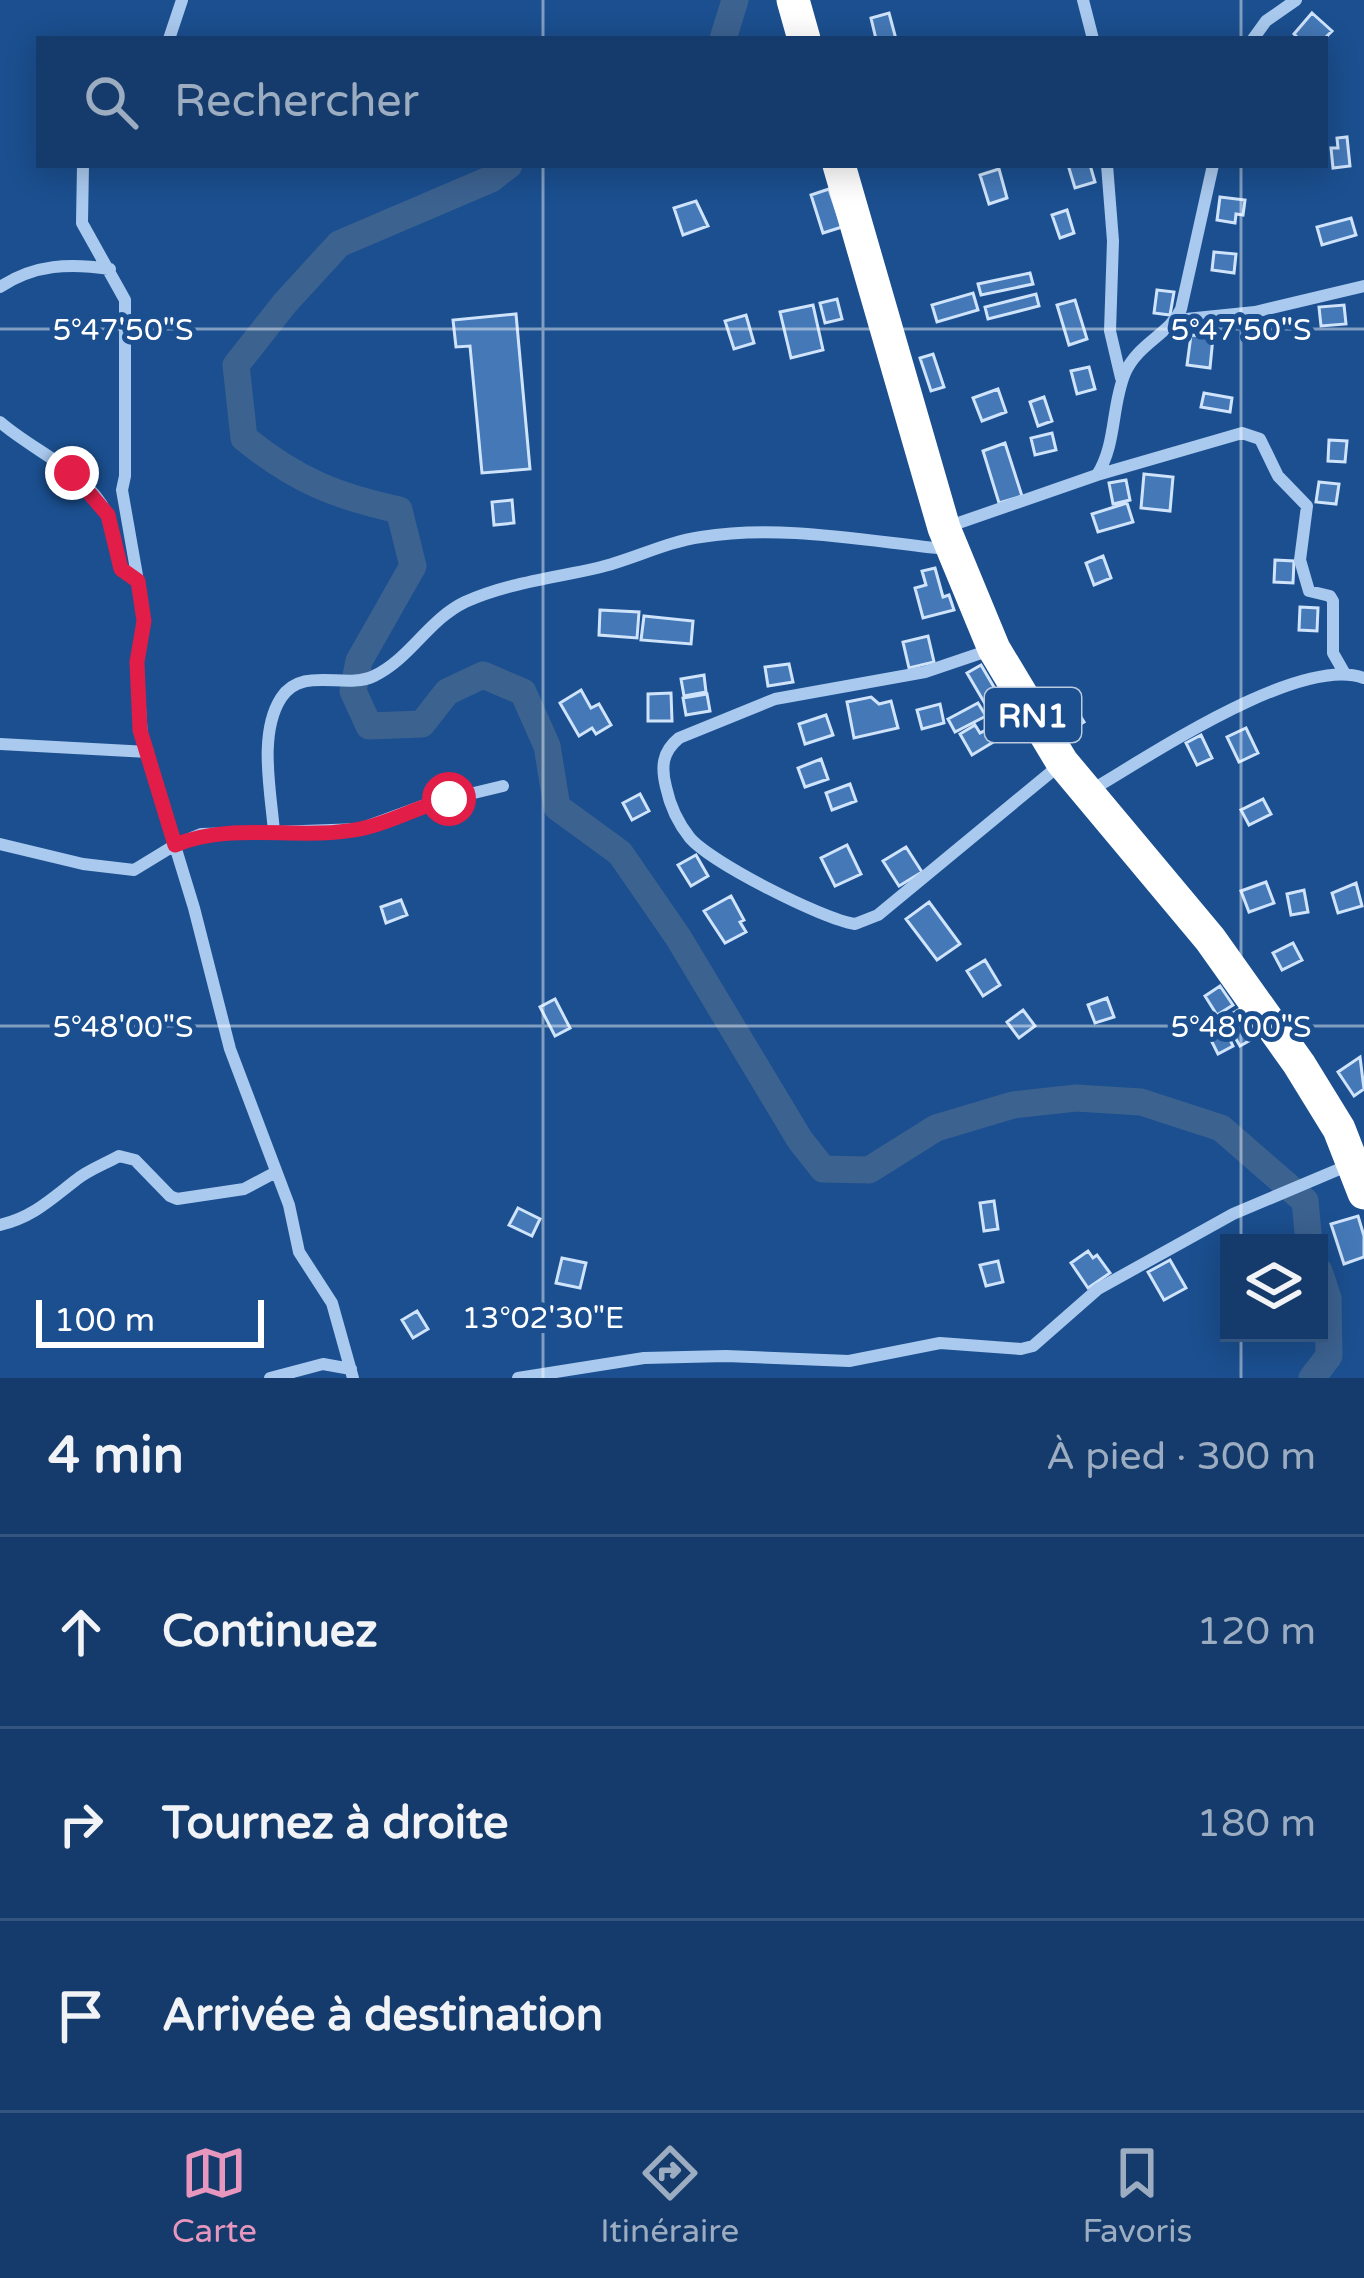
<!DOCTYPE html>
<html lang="fr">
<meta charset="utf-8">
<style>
body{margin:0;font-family:"Varela Round",sans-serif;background:#1d4271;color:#f1f3f6}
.controls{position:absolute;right:36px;bottom:36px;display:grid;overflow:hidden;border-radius:0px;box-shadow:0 6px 30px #0003}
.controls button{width:108px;height:108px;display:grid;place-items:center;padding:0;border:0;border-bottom:3px solid #33557e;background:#143b6b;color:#f1f3f6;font:60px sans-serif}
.scale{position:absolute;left:36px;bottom:30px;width:228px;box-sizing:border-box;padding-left:12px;border:6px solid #fff;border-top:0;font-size:33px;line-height:42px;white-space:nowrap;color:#fff;-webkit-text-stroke:9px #1b4f8f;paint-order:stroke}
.stop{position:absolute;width:36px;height:36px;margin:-27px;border:9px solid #e11d48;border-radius:50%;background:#fff}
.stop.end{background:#e11d48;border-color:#fff;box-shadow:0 3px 12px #0008}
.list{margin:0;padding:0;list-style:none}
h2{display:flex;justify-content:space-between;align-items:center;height:156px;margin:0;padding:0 48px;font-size:51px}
h2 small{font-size:39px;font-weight:400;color:#9dadc1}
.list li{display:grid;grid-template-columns:78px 1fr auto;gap:36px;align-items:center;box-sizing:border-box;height:192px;padding:0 48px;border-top:3px solid #33557e}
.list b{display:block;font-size:45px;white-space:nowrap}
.list em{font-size:39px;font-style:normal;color:#9dadc1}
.icon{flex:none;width:66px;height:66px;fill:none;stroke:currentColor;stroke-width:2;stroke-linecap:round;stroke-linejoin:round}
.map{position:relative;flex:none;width:1364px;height:1378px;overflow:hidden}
.search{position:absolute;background:#143b6b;box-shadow:0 6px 30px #0003;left:36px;right:36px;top:36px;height:132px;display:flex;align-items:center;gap:30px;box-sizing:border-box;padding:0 42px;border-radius:0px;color:#9dadc1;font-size:45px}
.sheet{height:732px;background:#143b6b}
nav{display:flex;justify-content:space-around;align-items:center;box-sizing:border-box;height:168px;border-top:3px solid #33557e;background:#143b6b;font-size:33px;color:#9dadc1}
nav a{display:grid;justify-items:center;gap:6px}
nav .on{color:#e797bd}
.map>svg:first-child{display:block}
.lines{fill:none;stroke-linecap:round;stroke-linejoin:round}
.river{stroke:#3c6290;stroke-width:27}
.building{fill:#4478b7;stroke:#cfe3fa;stroke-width:3}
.street{stroke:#a9c9ee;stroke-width:12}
.highway{stroke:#fff;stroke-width:33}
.route{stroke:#e11d48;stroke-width:15}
.ticks{fill:none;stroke:#fff;stroke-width:3;stroke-opacity:0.45}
.labels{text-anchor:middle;stroke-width:10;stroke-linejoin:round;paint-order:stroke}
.shield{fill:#1b4f8f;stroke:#bbcadd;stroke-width:3}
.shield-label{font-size:33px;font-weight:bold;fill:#fff}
.ticks-label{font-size:30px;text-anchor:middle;fill:#fff;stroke:#1b4f8f;stroke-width:10;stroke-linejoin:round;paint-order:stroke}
</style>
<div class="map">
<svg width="1364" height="1378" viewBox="0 0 1364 1378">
<rect width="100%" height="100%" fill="#1b4f8f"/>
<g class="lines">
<!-- river -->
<path class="river" d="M723,39L735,0
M509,165L491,179L339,244L285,303L236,365L244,438C296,480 335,496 399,510L413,566L359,661L353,691L369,726L422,724L447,692L483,675L523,692L547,746L557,807L620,853L678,937L800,1140L823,1169L869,1170L936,1128L1013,1105L1076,1098L1141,1102L1221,1128L1305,1201L1309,1243
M1312,1378L1329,1356L1328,1298L1319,1271"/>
</g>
<!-- building -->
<path class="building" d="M889,13L896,39H876L871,18Z
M1312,13L1332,31L1324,39H1299L1294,34Z
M1347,137L1350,166L1333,168L1331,148H1338L1337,138Z
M1068,165H1090L1095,182L1075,188Z
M999,169L1007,198L989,204L980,175Z
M829,189L842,227L823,233L811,195Z
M1220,197L1245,200L1243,215L1236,214L1235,223L1217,220Z
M696,201L708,226L683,235L674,208Z
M1067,210L1074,233L1060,238L1052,215Z
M1351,218L1356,235L1322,245L1317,227Z
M1214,252L1236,254L1234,273L1212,270Z
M1030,273L1033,284L981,295L978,284Z
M1157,290L1174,292L1170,315L1154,313Z
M973,293L978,310L937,322L932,305Z
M1036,294L1039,306L988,319L985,307Z
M837,299L842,319L825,323L820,303Z
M1075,300L1087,339L1069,345L1057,305Z
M813,305L823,350L791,358L780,312Z
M1344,305L1346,324L1321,326L1319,307Z
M516,314L530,469L482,473L470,346L456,347L453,320Z
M746,315L754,343L734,349L725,321Z
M1191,335L1213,337L1210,368L1187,365Z
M933,354L944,387L931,391L920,358Z
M1089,367L1095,389L1077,394L1071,371Z
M998,389L1006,412L982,421L973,398Z
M1204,393L1232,398L1230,412L1201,407Z
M1044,397L1052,421L1038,426L1030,402Z
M1052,433L1056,450L1035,455L1031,438Z
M1329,440L1347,441L1345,462L1328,461Z
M1005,443L1022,496L999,503L983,451Z
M1144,474L1173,477L1170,511L1141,508Z
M1126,480L1130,500L1113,504L1109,483Z
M1319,482L1339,484L1336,504L1316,502Z
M512,500L514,523L494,525L492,502Z
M1127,503L1133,522L1098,532L1092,514Z
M1103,556L1111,578L1094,585L1086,563Z
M1275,560L1294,561L1293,583L1274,582Z
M935,568L943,597L949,595L954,610L923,618L915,588L926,585L922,571Z
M1300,607L1318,608L1317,631L1299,630Z
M600,610L639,612L637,638L599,635Z
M644,616L693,621L691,644L641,640Z
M928,636L934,662L909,668L903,642Z
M789,664L793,682L768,686L765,667Z
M981,665L1008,711L994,719L967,673Z
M704,675L706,692L684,696L681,679Z
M581,690L591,708L599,704L611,725L596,734L592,728L579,736L560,703Z
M671,693L672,721H648V694Z
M707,694L710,711L686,715L683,698Z
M1067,694L1084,722L1069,731L1052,703Z
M871,697L879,704L891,701L898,728L854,738L847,702Z
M978,703L986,716L955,732L948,719Z
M940,704L944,723L922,729L917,710Z
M826,715L833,735L805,744L799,724Z
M975,725L980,733L988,729L995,741L972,755L960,734Z
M1246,728L1258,753L1239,762L1227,737Z
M1201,735L1212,758L1197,765L1186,743Z
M821,759L828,779L805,787L798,768Z
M850,784L856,801L832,810L826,793Z
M640,794L649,811L632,820L623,803Z
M1263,799L1271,814L1249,825L1241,810Z
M847,845L861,874L835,886L821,858Z
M906,847L922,872L899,886L883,861Z
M696,855L708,876L691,886L678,865Z
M1266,882L1274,903L1249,912L1241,891Z
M1356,883L1362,906L1338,913L1332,893Z
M1304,890L1308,912L1291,915L1287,894Z
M731,896L744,920L740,922L746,932L725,943L704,911Z
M401,900L407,915L386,923L381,907Z
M929,902L960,944L937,960L906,919Z
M1293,943L1302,960L1282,970L1273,953Z
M985,960L1000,985L983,996L967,971Z
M1220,986L1233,1005L1217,1015L1205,996Z
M1107,998L1114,1017L1095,1023L1088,1005Z
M555,999L570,1028L555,1036L540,1007Z
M1240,1009L1256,1037L1240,1046L1224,1018Z
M1023,1010L1035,1026L1019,1038L1007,1022Z
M1222,1023L1233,1046L1218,1054L1206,1030Z
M1360,1057L1364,1089L1354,1096L1338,1072Z
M994,1201L998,1229L984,1231L980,1203Z
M518,1208L540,1219L532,1236L509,1225Z
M1358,1216L1364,1236V1257L1344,1264L1331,1224Z
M1088,1251L1093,1258L1097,1255L1110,1273L1088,1288L1071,1263Z
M562,1258L586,1263L580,1288L556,1283Z
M1170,1260L1186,1288L1164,1300L1148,1272Z
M998,1261L1003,1282L986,1286L980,1265Z
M417,1311L428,1329L413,1338L402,1320Z"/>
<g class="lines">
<!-- street -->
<path class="street" d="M1083,0L1093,39
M169,39L182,0
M1253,39L1266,21L1296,0
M83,165L82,223L125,300V476L122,490L138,581
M1107,165L1113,241L1110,331L1121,378
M0,287C35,264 70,263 110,269
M1176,320L1255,312L1364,286
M0,422C34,452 87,471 107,514C115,531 115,552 121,569L138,581L144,621L137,662L142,738L194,908L230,1049L289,1205L299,1252L332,1303L353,1378
M1097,475L1242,433L1260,439L1278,476L1307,506L1300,560L1309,591L1330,596L1333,601V653L1345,674
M944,528L1097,475C1117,443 1111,407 1125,373C1138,343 1170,334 1181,309L1213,165
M993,649L925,672L775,699L679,738C662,752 661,767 666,787C670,806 678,823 690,838C712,863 822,919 855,924L878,915L1062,763
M0,744L148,752
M1088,792C1147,758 1299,654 1364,678
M274,832L360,829L428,804L503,786
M0,844L83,864L134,870L175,845L201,834L274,832C271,792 258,734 281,698C302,665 345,690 374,676C410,659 428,620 465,602C507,583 553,578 597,568C632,560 665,542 701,537C782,524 865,541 946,549
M0,1225C33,1217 50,1200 76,1180C88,1170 105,1164 119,1156L135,1160L170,1196L177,1199L244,1189L276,1172
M270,1378L323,1364L351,1369
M518,1378L644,1358L726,1356L849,1361L940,1343L1021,1349L1033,1346L1098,1289L1233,1214L1349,1165"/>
<!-- highway -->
<path class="highway" d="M793,0L804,39
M839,165L944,528L994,649L1062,762L1210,939L1299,1064L1339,1129L1364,1193"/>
</g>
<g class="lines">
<!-- route -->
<path class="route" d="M72,473L108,515L121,569L138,581L144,621L137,662L140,730L175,845C234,821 298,841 360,829C391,823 418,806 449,799"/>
</g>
<!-- ticks -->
<path class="ticks" d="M543,0V39M1241,0V39M543,165V1378M1241,165V1243M0,329H1364M0,1026H1364M1241,1333V1378"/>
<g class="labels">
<!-- shield labels -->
<rect class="shield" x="985" y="688" width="96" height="54" rx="9"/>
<g class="shield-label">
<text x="1033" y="727">RN1</text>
</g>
</g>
<g class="ticks-label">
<text x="123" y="340">5°47'50"S</text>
<text x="1241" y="340">5°47'50"S</text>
<text x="123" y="1037">5°48'00"S</text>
<text x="1241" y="1037">5°48'00"S</text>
<text x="543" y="1328">13°02'30"E</text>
</g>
</svg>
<div class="controls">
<button><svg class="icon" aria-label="layers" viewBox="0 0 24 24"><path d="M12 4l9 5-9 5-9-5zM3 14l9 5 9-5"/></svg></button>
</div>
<div class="scale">100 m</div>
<div class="stop" style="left:449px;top:799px"></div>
<div class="stop end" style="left:72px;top:473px"></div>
<div class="search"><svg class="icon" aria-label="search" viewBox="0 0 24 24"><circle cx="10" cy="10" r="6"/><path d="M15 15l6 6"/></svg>Rechercher</div>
</div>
<section class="sheet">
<h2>4 min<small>À pied · 300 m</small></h2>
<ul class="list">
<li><svg class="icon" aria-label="ahead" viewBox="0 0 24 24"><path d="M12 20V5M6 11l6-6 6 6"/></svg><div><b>Continuez</b></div><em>120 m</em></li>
<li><svg class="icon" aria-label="right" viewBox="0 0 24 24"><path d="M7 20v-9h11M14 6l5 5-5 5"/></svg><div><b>Tournez à droite</b></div><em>180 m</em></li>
<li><svg class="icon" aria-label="arrive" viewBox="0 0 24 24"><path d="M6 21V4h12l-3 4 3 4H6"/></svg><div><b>Arrivée à destination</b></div></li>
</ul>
</section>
<nav>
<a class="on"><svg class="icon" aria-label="map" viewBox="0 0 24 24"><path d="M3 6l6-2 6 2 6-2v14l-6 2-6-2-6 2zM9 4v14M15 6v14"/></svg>Carte</a>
<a><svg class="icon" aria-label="directions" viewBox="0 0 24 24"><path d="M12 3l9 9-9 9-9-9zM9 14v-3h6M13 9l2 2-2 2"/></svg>Itinéraire</a>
<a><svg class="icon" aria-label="saved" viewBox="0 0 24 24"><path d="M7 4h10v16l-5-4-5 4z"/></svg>Favoris</a>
</nav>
